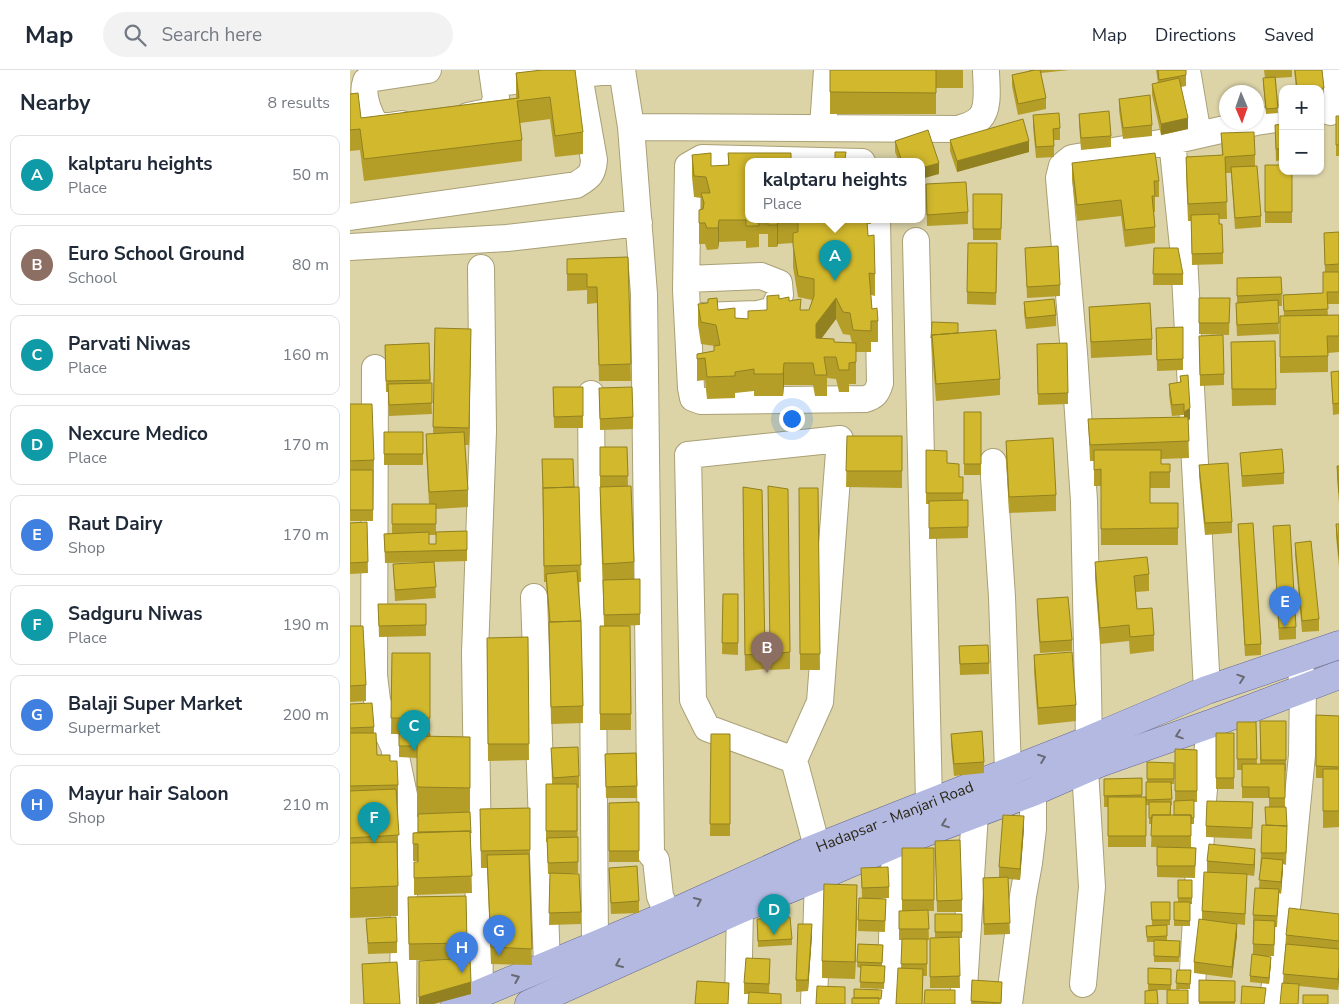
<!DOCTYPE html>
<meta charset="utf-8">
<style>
body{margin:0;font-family:"Nunito Sans",sans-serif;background:#f2f2f3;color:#1f2937}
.controls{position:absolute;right:15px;top:15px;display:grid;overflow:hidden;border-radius:10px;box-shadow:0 1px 4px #0004}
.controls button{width:45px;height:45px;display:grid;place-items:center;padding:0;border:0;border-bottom:1px solid #e0e1e3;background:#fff;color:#1f2937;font:25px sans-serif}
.compass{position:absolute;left:869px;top:15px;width:45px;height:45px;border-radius:50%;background:#fff;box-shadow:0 1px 4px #0004;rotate:178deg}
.you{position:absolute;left:441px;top:348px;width:18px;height:18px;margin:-12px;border:4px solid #fff;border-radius:50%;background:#1a73e8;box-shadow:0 0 0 8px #1a73e833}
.badge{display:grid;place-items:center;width:32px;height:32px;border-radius:50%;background:#1a73e8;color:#fff;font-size:16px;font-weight:700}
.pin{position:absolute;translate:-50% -41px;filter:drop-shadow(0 1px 2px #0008)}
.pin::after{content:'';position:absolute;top:26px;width:18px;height:15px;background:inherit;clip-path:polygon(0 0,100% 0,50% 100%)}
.popup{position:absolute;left:395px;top:88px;width:180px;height:65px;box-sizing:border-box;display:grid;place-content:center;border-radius:10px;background:#fff;filter:drop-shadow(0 1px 4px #0005);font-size:16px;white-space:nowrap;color:#747a83}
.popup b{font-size:19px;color:#1f2937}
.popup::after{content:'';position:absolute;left:50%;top:100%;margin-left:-10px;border:10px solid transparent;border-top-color:#fff}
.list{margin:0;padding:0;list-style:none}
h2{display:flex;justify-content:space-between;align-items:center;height:65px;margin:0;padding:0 20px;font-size:21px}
h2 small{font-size:16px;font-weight:400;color:#747a83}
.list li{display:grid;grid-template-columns:32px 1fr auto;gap:15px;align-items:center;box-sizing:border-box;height:80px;margin:0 10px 10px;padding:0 10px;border:1px solid #e0e1e3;border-radius:10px}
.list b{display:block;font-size:19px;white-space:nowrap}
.list p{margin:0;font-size:16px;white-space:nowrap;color:#747a83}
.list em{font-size:16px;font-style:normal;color:#747a83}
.icon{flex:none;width:28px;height:28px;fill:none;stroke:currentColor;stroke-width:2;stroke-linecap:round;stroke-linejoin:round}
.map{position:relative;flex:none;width:989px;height:934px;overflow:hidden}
header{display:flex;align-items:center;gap:30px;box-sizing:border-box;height:70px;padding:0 25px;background:#fff;border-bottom:1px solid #e0e1e3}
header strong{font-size:24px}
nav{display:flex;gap:28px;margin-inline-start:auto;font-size:18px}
.search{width:350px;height:45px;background:#f2f2f3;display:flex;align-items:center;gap:12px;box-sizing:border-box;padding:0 18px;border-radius:28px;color:#747a83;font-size:19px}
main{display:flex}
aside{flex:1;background:#fff}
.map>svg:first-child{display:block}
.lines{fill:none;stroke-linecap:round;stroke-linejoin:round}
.minor-casing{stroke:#a9a076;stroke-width:28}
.major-casing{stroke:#64678e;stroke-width:29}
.minor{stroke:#fff;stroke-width:26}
.major{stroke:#b4b9e2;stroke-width:28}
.wall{fill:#b49e27;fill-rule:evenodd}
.shaded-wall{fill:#928120}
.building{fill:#d1b82d;stroke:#928120}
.oneway{stroke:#696972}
.labels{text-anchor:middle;stroke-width:4;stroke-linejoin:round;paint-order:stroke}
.street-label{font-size:15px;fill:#2b2716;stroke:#f8f4de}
</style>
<header>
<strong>Map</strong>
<div class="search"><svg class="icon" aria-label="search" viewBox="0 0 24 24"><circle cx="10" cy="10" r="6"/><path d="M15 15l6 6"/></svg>Search here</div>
<nav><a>Map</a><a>Directions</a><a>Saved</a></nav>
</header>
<main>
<aside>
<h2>Nearby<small>8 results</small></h2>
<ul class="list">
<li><span class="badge" style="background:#0f9aa8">A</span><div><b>kalptaru heights</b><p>Place</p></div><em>50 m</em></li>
<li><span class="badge" style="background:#8d6e63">B</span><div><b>Euro School Ground</b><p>School</p></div><em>80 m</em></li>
<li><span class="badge" style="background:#0f9aa8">C</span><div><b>Parvati Niwas</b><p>Place</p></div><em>160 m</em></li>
<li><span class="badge" style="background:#0f9aa8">D</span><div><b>Nexcure Medico</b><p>Place</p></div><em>170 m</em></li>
<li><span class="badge" style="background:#3f7fe0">E</span><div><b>Raut Dairy</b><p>Shop</p></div><em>170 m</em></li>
<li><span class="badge" style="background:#0f9aa8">F</span><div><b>Sadguru Niwas</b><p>Place</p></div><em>190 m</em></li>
<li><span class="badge" style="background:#3f7fe0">G</span><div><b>Balaji Super Market</b><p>Supermarket</p></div><em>200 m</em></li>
<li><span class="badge" style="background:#3f7fe0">H</span><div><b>Mayur hair Saloon</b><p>Shop</p></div><em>210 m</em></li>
</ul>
</aside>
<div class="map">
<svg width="989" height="934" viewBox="0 0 989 934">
<rect width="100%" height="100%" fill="#dcd3a7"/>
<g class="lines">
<!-- minor casing -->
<g class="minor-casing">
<path id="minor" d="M272,0L281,57L294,224L301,784L306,790L310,826L318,845L322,867
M837,0L848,65
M976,0L980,42
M145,13L270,0
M118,46L142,41L146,28L142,0
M906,52L933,48
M52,54L39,56L25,54C18,41 11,25 16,11L25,8L78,0
M281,57L608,59C616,56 624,55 630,48C640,38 636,13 636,0
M473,57L477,0
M822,71L834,186L857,620
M512,92L352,88L338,96L336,220L341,318L343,328L351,331L515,329C525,326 527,323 530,313L527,150
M0,147L226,115C239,107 243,105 244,90L228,0
M566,171L579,732
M0,177L157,168L289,153
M337,209L411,206L429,213L430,225L423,240L408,244L351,246
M25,298L24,605L27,630L34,655L44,677L55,730L53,934
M241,324L245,875
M643,392L652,527L658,701
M184,527L197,896
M750,688L739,670L734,431L724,283L709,108L712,96L722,88L822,71L906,52
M444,690L470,632L490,369L338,385L343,630L357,658L444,690L467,777
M463,788L468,807L464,934
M733,914L742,817L735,699
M130,923L125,583L133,361L131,198
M388,934L390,839
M540,934L545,774
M613,934L625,743
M659,934L673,826L679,793L683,759V722
M841,934L853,730L860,654
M922,934L938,830L952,685L953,617L949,588"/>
</g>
<!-- major casing -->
<g class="major-casing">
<g id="major">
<path id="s1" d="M105,934L318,845L461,780L739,670L857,620L989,575"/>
<path d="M179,934L390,839L468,807L545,774L683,722L752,692L860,654L989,605"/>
</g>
</g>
<!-- minor -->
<use href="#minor" class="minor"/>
<!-- major -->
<use href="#major" class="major"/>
</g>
<!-- wall -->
<path class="wall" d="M192,0L233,62V84L205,87L200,49L170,53L172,70V91L14,111L10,80L0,81V24L11,48L166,28V3Z
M480,0H613V18H586V44H480Z
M679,0H719L691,3L696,28V39L668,45L662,16V5L679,1Z
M806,0H836V16L831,17L838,59L811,65L802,25V14L808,13Z
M914,0H942V7L926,8L928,43L916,44L913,14V8H915Z
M944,0H972L974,18V29H970V19H946Z
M769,29L802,55V66L773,69L769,40Z
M729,44L761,66V77L731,80L729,55Z
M683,45L710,58V70H704V87L686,88L683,57Z
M986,46H989V86H986Z
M933,54V90L926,91L925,55Z
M871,63L905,85V96L911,146V157L885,159L881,103H876L877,149H869L873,183V194L842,195L841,151H838L836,103V87L872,85Z
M600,70L679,82L607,102L600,81Z
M545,71L589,104L571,92H549L545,82Z
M378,83L399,150H521V154H517L518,166L525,204V226L521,225L522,239L528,251V272H521V282H506V314H499V322H489L486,309L477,308V326H465L463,315H434L433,326H404V321L385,323V328L357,329L355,310L347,311V284L364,281L365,276L351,274L348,255V234L368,240L385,248L398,249L417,240L429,229L439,231L451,240H459L462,230L448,227L443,197V173L428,174L427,177H418V164H409V177L396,178V171L369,172L368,179L357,180L355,174H349V153L351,140V128L344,127L342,107V85L361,96H378ZM486,249L493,264L500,265L502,273L484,272L471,268Z
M722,93L809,111V127H805V142H804L805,157V173L775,177L771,146L727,151L722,109Z
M915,95L942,101V153H915Z
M576,114L618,142V154L577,156Z
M623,124H652L651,170H623Z
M989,162V234H977L978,245H989V282L978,283V302L930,303V246H934L933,225L973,223L975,202L974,163Z
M675,178L710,215V226L677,228Z
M804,178L833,204V215H803Z
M647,184L646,235L617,234V222Z
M278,187L281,311H249L247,233L237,234V220L217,221V189Z
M931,207L932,236H928L929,264L887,266L886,244V233H887V208Z
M849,228H880L879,265L849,264Z
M674,232L706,245V256L676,259L674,243Z
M739,237L802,269V285L741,288Z
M833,257V300L807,301L806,258Z
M85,258L121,275L119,375H115L118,420V437L86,439V465H79V474H86V462L117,461V491L84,492L86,528L45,531L43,494L83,492L35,493L34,464L42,463V434H79L76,381V364H83Z
M608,263L650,309V325L586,331L582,282L581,268Z
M849,266L874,304V315L850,316Z
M79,273L82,344L39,346L38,322H36L35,275Z
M687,285L718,323V334L688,335Z
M881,288L926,319V335L882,336Z
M989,301V344L983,345L981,302Z
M830,306L840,349L838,351L839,388L811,389V394H820V418H800V433H828V475H751V416H744V391H740L738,349L834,347V345L822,346L819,325V314L830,313Z
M203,317H233V358H204Z
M249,318L283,347V359L250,360Z
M0,334L24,390L23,451H0Z
M614,342H631V405H614Z
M34,362H73V395H34Z
M497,366H552V418L496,417Z
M656,371L706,425V441L659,443L656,387Z
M250,377H277L278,416L284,492V509L290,544V555L272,556H280L281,660H250V556H254L250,433Z
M576,380L597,393L609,407H613V430H618V468L579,469V434H576Z
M890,383L934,403V414L892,417Z
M192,389L224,417H229L231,512H228L233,636V653L201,654L199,552L196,512H194Z
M849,395L882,452V463L855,465L849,406Z
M987,396H989V434L987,407Z
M418,416L440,582V599L420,600Z
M393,417L412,420L415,599L395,601Z
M449,418H468L470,600H450Z
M17,452L18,503L0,504V453Z
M888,454L911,574V585L895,586L888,465Z
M986,454H989V497L986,466Z
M923,456L946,557V569L929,570Z
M945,473L969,549V561L952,562L945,485Z
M745,492L799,504V521L786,522L787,539L804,565V581L780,584L779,571L750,574L745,508Z
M373,524H388V585L372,584Z
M687,529L722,570V581L690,583L687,540Z
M28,534H76V566L29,567Z
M0,556L16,615V631L0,632Z
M178,567L179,690L138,691L137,568Z
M609,576L639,593V604L610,605Z
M42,583H80V666L120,697V742L122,823L64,825V792H68V791H63V763L68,762V747H67V688L49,687V664H41Z
M684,585L726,635V651L688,655L684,601Z
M0,634L24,657V663L27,685L40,691L48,715V846L0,848Z
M966,645L989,646V757L973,758V708H966Z
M910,651H936V701H935V737L937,767L936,795L933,794L931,824L929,823L927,857H925L924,886H914L921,892L919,914L900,912V906L903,884V845L909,818L911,783L919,737V728H892V700H887V652H906L907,694H910Z
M866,663H884V719H866Z
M361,664H380V766H360Z
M601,664L634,692V703L604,706L601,675Z
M201,678L229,706V718H227L228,803L220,804L231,842V854L199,855L200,804H198L197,772H196V714H202Z
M825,679L847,680V732H844V754H841V777L846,778L845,808L807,807V777H801L802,754H799V735H796V712H797V692L824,693V714H821L822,735H821V745H824L825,731Z
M286,683L287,728H256L255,684Z
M792,708V727H796V777H758V737H754V709Z
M289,732V792H259V733Z
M903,732L902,769L856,767V756Z
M180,738V797H179L182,895L141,894L137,798H131L130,739Z
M674,758L670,810L658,809L660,864L634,865L633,808H649V797Z
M585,771L612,830V842H587Z
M552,778H584V841H578L579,870H577V906H573L572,934H546L551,898L552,870H549V841H552Z
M905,790L904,806L897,805L895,855L887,854V865L882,908L844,903V892L852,850V841L857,802V791Z
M259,798L289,831V843L261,844Z
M511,798L539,817V828H528L536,829L535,862L508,861V850L512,828Z
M828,810H842V834H840V856H824V832H828Z
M116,826L117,889L121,924L69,934L78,890H59L58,827Z
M507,831L505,909L472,908V891Z
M801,832H820V855H817V871H830L829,892H804V872H797L796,856L802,855Z
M585,844H612V868H609L610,918H580V868L599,867H585Z
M989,844V907L988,920L949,916L933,913L936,865Z
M16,849L47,872V883L18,884Z
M407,855L442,869V875L408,877Z
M462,865L458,921L446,922V910Z
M508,874L533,875L532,896H535L534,919L510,918L511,898L507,897Z
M12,894L50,934H14Z
M798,898L821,899V920H798Z
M420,900L419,924H394V913Z
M827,900H841L840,919H826Z
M622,910L652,923L651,934H621Z
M849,910L885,911V934H849Z"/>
<!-- shaded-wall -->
<path class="shaded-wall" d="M838,48V59L811,65V54Z
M679,71V82L607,102V91Z
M589,93V104L571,109V98Z
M369,150V172L368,179V158Z
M428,152V174L427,177V155Z
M486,228V249L466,276V254Z
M434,293V315L433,326V304Z
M840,338V349L834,353V342Z
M674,746V758L670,810V799Z
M905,779V790L904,806V795Z
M933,790V801L931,824V812Z
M507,815V831L505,909V892Z
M462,854V865L458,921V910Z
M887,854V865L882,908V897Z
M921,887V892L919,914V908Z
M989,896V907L988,920V909Z
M121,912V924L84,934H69V927Z"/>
<!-- building -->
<path class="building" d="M192,0H225L233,62L205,66L200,27L167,31L172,70L14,89L10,59L0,60V24L8,23L11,48L169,28L166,3Z
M480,0H586V23L480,22Z
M685,0H690L696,28L668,34L662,5Z
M808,0H836V5L809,10Z
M945,0H972L974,18L964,19H947Z
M925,7L928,38L916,39L913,8Z
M829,8L838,48L811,54L802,14Z
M800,25L802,55L773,58L769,29Z
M759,41L761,66L731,68L729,44Z
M709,43L710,58L703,59L704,76L686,77L683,45Z
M986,46H989V75H986Z
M673,49L679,71L607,91L600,70Z
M933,54V79H926L925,55Z
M578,60L589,93L571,98V92H552L545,71Z
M904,62L905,85L875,87L877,132L838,134L836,87L873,85L871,63Z
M485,82H496L495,89H505V92H485Z
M361,83V96L379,95L378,83H441V91L448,90V92H399V150H408L409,156H396V150H369L368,158H357L355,153H349V140L353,139L354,133L351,123H360L356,107L344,106L342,85Z
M805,83L809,111H804L805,126H802L805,157L775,160L771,130L727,135L722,93Z
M459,90H472V92H459Z
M915,95H933V101H942V142H915Z
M907,96L911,146L885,148L881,97Z
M616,112L618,142L577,145L576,114Z
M623,124H652L651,159H623Z
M869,144V154H872L873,183L842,184L841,145Z
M418,150H517L518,166L524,165L525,204L519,203L522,239L527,238L528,251H521V261L503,260L500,243L493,242L486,228L466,254V268L484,269V272L506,273V292L499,293V300H489L486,287H474L477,305H465L463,293H434L433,304H404V299L385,302V306L357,307L355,288L347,289V284L364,281V276L370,275L366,255L351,252L348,234L358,233V229L367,228L368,240L385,238V248L398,249V241L417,240V226L429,225V229L439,227V231L451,229L450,240H459L464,226V209L448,206L443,175V163L448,162V151L428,152L427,155H418Z
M989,162V194L975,195L974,163Z
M618,173H647L646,223L617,222Z
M708,176L710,215L677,217L675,178Z
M804,178H828L833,204H803Z
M278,187L281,294L249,295L247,217H237V204H217V189Z
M973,202H989V222H977L978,239L934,241L933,225L973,223Z
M931,207L932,224L887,226V208Z
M849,228H880L879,253H849Z
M704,229L706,245L676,248L674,232Z
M928,230L929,253L887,255L886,233Z
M800,233L802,269L741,272L739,237Z
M989,245V266H977L978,286L930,287V246Z
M582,252L608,253V263L582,265L581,268Z
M833,257V289L807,290L806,258Z
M85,258L121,259L119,358L83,357Z
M646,260L650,309L586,314L582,265Z
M873,265L874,304L850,305L849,266Z
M925,271L926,319H882L881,272Z
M79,273L80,310L36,311L35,275Z
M717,273L718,323L688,324L687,274Z
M989,301V333L983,334L981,302Z
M838,305L840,338L834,342V334L822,335L819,314L831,312L830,306Z
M82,313V333L39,335L38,314Z
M203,317H233V346L204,347Z
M282,317L283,347L250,349L249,318Z
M0,334H22L24,390L0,391Z
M614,342H631V394H614Z
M838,347L839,371L740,375L738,349Z
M34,362H73V384H34Z
M114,362L118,420L79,422L76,364Z
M497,366H552V401H496Z
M703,368L706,425L659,427L656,371Z
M250,377H277L278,406H250Z
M932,379L934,403L892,406L890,383Z
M576,380L597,381V393L609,394V407H613V423H576Z
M744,380H811V394H820V402H800V433H828V458L751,459V399L744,400Z
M192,389H223L224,417L193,418Z
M878,393L882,452L855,453L849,395Z
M987,396H989V423Z
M0,400H23V440H0Z
M281,416L284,492L253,494L250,417Z
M418,416L438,419L440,582L420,584Z
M229,417L231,495L194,496L193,418Z
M393,417L412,420L415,583L395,585Z
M449,418H468L470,584H450Z
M618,430V457L579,458V431Z
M42,434H86V454H42Z
M17,452L18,492L0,493V453Z
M903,453L911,574L895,575L888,454Z
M986,454H989V486Z
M940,455L946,557L929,558L923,456Z
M117,461V480L35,482L34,464L79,462V474H86V462Z
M961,471L969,549L952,551L945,473Z
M797,487L799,504L784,506L787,539L802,538L804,565L780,567L779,555L750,558L745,492Z
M84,492L86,517L45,520L43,494Z
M227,501L231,551L200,552L196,504Z
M290,509V544L254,545L253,510Z
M373,524H388V573H372Z
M718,527L722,570L690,572L687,529Z
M28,534H76V555L29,556Z
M231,551L233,636L201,637L199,552Z
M0,556H13L16,615L0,616Z
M250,556H280L281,644H250Z
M178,567L179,674H138L137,568Z
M638,575L639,593L610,594L609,576Z
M722,582L726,635L688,638L684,585Z
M42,583H80V648H41Z
M22,633L24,657L0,658V634Z
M966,645L989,646V697L966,696Z
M910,651H936V690H911Z
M887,652H906L907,689H887Z
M632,661L634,692L604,694L601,664Z
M0,663H26L27,685H40V691H47L48,715L0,716Z
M866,663H884V708H866Z
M49,664H80V666H67V676H49Z
M361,664H380V754H360Z
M67,666L120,667V718L67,717Z
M228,677L229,706L203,708L201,678Z
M825,679L847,680V721H825Z
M286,683L287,716L256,717L255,684Z
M797,692L824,693V709H797Z
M892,694H935V728H919V717H892Z
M973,699H989V741H973Z
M792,708V725L754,726V709Z
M796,712H821L822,729L796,730Z
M196,714H227V761H196Z
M46,719L49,765L0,768V721Z
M758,727H796V766H758Z
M844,730V748H841V745H824V731Z
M857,731L903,732L902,758L856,756Z
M289,732V781H259V733Z
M799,732H821L820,745H802V748H799Z
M915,737H936L937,756L916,755Z
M180,738V780L131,781L130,739Z
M120,742L121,763L120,761L68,762V744Z
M653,745L674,746L670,799L649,797Z
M802,745H841V766H801Z
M912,755L937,756L936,783H911Z
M120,761L122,806L64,808V792H68V774H63V763Z
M228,767V792L198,793L197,768Z
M610,770L612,830L587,831L585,771Z
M47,772L48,816L0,818V773Z
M859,774L905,779L904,795L857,791Z
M807,777L846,778L845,796H807Z
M552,778H584V830H552Z
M179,784L182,879L141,877L137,785Z
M912,788L933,790L931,812L909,810Z
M287,796L289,831L261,833L259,798Z
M538,797L539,817L512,818L511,798Z
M854,802L897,804L895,844L852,841Z
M200,803L229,804L231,842L199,843Z
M658,807L660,853L634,854L633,808Z
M828,810H842V828H828Z
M474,814L507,815L505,892L472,891Z
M905,818L929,819L927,846L903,845Z
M116,826L117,873L59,874L58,827Z
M509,828L536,829L535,851L508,850Z
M801,832H820V850H802Z
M824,832H840V851L824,850Z
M939,838L989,844V871L936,865Z
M578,840L579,859H549V841Z
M585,844H612V862H585Z
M46,847L47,872L18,873L16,849Z
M440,847L442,869L408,871L407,849Z
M849,849L887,854L882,897L844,892Z
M904,850L925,851L924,875L903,874Z
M448,854H462L458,910H446Z
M817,855V866L797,867L796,856Z
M609,867L610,906L580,907V868Z
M552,869H577V894H551Z
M804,870L830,871L829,887L804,886Z
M508,874L533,875L532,893L507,892Z
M936,874L989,879V896L988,909L933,904Z
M902,884L921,887L919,908L900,906Z
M120,888L121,912L69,927V891Z
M396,888L420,889L419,914L394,913Z
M47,892L50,934H14L12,894Z
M511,895L535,896L534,913L510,912Z
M548,898L573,899L572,934H546Z
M798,898L821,899V915L798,914Z
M827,900H841L840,914L826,913Z
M622,910L652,912L651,933L621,931Z
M849,910L885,911V932H849Z
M347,911L379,913L378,934H345Z
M932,913L949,914L948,934H930Z
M467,916L495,917V934H466Z
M892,916L916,918L914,934H891Z
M504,919L532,920L531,929H529V928H504Z
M575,920H605V934H574Z
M807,920L808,934H795V921Z
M817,920H838V934H817Z
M399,922L431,924V934H398Z
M953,925H978V934H953Z
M502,928H529V934H502Z"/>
<!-- one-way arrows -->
<defs><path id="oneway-chevron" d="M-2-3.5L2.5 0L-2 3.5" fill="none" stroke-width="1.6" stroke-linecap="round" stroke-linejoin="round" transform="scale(1.25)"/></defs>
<g class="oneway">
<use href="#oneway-chevron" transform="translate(891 608) rotate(-19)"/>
<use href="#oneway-chevron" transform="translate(829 665) rotate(161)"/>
<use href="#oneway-chevron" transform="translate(692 688) rotate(-21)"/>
<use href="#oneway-chevron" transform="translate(595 754) rotate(159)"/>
<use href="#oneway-chevron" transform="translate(348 831) rotate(-25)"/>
<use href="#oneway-chevron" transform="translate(269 894) rotate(156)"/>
<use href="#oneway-chevron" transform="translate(166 908) rotate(-23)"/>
</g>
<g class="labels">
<!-- street labels -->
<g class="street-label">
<text dy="5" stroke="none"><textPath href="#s1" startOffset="478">Hadapsar - Manjari Road</textPath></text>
</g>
</g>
</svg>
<div class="controls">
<button>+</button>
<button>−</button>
</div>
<svg class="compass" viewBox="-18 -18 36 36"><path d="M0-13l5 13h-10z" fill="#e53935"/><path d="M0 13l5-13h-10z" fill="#747a83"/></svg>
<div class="you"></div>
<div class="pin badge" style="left:485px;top:211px;background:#0f9aa8">A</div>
<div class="popup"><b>kalptaru heights</b>Place</div>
<div class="pin badge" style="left:417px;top:603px;background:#8d6e63">B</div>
<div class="pin badge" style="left:64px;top:681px;background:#0f9aa8">C</div>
<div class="pin badge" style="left:424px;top:865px;background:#0f9aa8">D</div>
<div class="pin badge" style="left:935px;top:557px;background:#3f7fe0">E</div>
<div class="pin badge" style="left:24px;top:773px;background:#0f9aa8">F</div>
<div class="pin badge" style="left:149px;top:886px;background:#3f7fe0">G</div>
<div class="pin badge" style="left:112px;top:903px;background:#3f7fe0">H</div>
</div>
</main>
